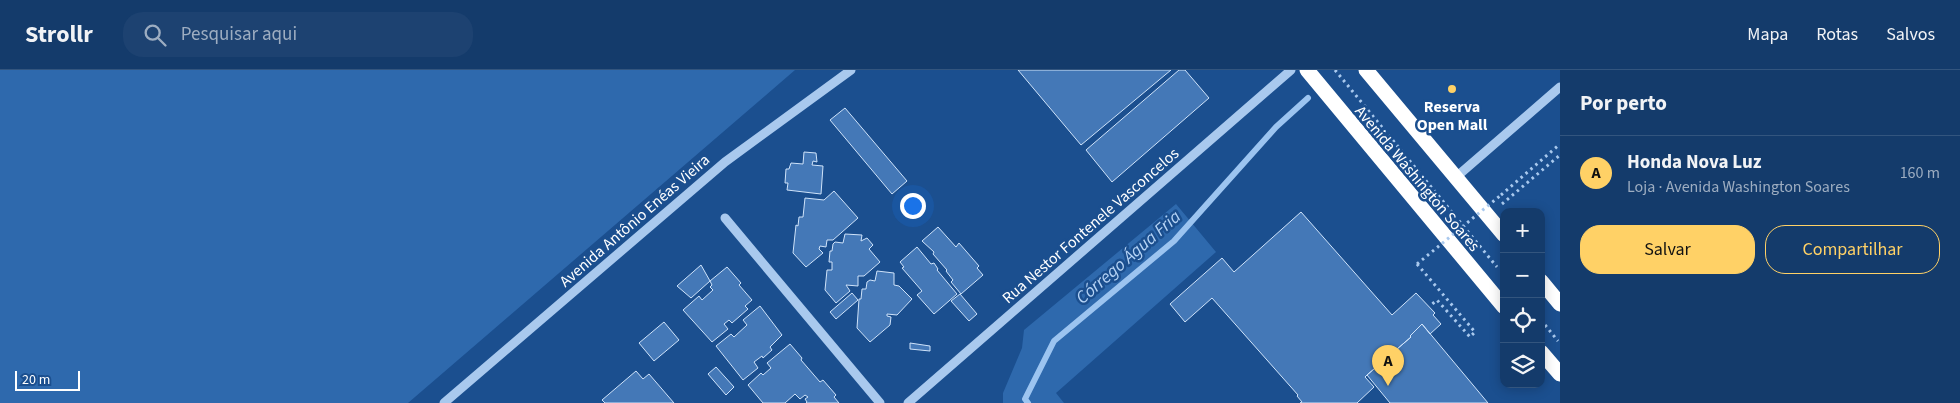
<!DOCTYPE html>
<html lang="pt">
<meta charset="utf-8">
<style>
body{margin:0;font-family:"Source Sans 3",sans-serif;background:#1d4271;color:#f1f3f6}
.controls{position:absolute;right:15px;bottom:15px;display:grid;overflow:hidden;border-radius:10px;box-shadow:0 2px 12px #0003}
.controls button{width:45px;height:45px;display:grid;place-items:center;padding:0;border:0;border-bottom:1px solid #33557e;background:#143b6b;color:#f1f3f6;font:25px sans-serif}
.scale{position:absolute;left:15px;bottom:12px;width:65px;box-sizing:border-box;padding-left:5px;border:2px solid #fff;border-top:0;font-size:14px;line-height:18px;white-space:nowrap;color:#fff;-webkit-text-stroke:4px #1b4f8f;paint-order:stroke}
.you{position:absolute;left:912px;top:135px;width:18px;height:18px;margin:-12px;border:4px solid #fff;border-radius:50%;background:#1a73e8;box-shadow:0 0 0 8px #1a73e833}
.badge{display:grid;place-items:center;width:32px;height:32px;border-radius:50%;background:#ffd166;color:#111;font-size:16px;font-weight:700}
.pin{position:absolute;translate:-50% -41px;filter:drop-shadow(0 1px 2px #0008)}
.pin::after{content:'';position:absolute;top:26px;width:18px;height:15px;background:inherit;clip-path:polygon(0 0,100% 0,50% 100%)}
.list{margin:0;padding:0;list-style:none}
h2{display:flex;justify-content:space-between;align-items:center;height:65px;margin:0;padding:0 20px;font-size:21px}
h2 small{font-size:16px;font-weight:400;color:#9dadc1}
.list li{display:grid;grid-template-columns:32px 1fr auto;gap:15px;align-items:center;box-sizing:border-box;height:75px;padding:0 20px;border-top:1px solid #33557e}
.list b{display:block;font-size:19px;white-space:nowrap}
.list p{margin:0;font-size:16px;white-space:nowrap;color:#9dadc1}
.list em{font-size:16px;font-style:normal;color:#9dadc1}
.actions{display:flex;gap:10px;padding:15px 20px}
.actions a{flex:1;padding:11px 0;border:1px solid #ffd166;border-radius:20px;text-align:center;font-size:18px;color:#ffd166}
.actions .main{background:#ffd166;color:#111}
.icon{flex:none;width:28px;height:28px;fill:none;stroke:currentColor;stroke-width:2;stroke-linecap:round;stroke-linejoin:round}
.map{position:relative;flex:none;width:1560px;height:333px;overflow:hidden}
header{display:flex;align-items:center;gap:30px;box-sizing:border-box;height:70px;padding:0 25px;background:#143b6b;border-bottom:1px solid #33557e}
header strong{font-size:24px}
nav{display:flex;gap:28px;margin-inline-start:auto;font-size:18px}
.search{width:350px;height:45px;background:#1d4271;display:flex;align-items:center;gap:12px;box-sizing:border-box;padding:0 18px;border-radius:20px;color:#9dadc1;font-size:19px}
main{display:flex}
aside{flex:1;background:#143b6b}
.map>svg:first-child{display:block}
.green{fill:#2e69ad}
.lines{fill:none;stroke-linecap:round;stroke-linejoin:round}
.stream{stroke:#9cc4f0;stroke-width:6}
.building{fill:#4478b7;stroke:#cfe3fa}
.path{stroke:#a9c9ee;stroke-width:3;stroke-dasharray:2.5 4;stroke-linecap:butt}
.minor{stroke:#a9c9ee;stroke-width:9}
.highway{stroke:#fff;stroke-width:15}
.path-bridge{stroke:#a9c9ee;stroke-width:3;stroke-dasharray:2.5 4;stroke-linecap:butt}
.poi-dot{fill:#ffd166;stroke:#1b4f8f;stroke-width:2}
.labels{text-anchor:middle;stroke-width:5;stroke-linejoin:round;paint-order:stroke}
.poi-label{font-size:16px;font-weight:bold;fill:#fff;stroke:#1b4f8f}
.street-label{font-size:16px;fill:#fff;stroke:#1b4f8f}
.water-label{font-size:18px;font-style:italic;fill:#b5d3f5;stroke:#1b4f8f}
</style>
<header>
<strong>Strollr</strong>
<div class="search"><svg class="icon" aria-label="search" viewBox="0 0 24 24"><circle cx="10" cy="10" r="6"/><path d="M15 15l6 6"/></svg>Pesquisar aqui</div>
<nav><a>Mapa</a><a>Rotas</a><a>Salvos</a></nav>
</header>
<main>
<div class="map">
<svg width="1560" height="333" viewBox="0 0 1560 333">
<rect width="100%" height="100%" fill="#1b4f8f"/>
<!-- green -->
<path class="green" d="M0,0H795L408,333H0Z
M1176,134L1216,182L1056,323L1064,333H1003V323L1022,278L1024,260Z"/>
<g class="lines">
<!-- stream -->
<path class="stream" d="M1028,333L1025,329L1054,271L1174,171L1276,57L1308,28"/>
</g>
<!-- building -->
<path class="building" d="M1018,0H1171L1081,75Z
M1179,0H1185L1209,28L1112,112L1086,80Z
M845,38L907,111L892,124L830,50Z
M804,82L816,83L817,92L813,91L812,95L823,96L821,124L787,120L788,113H785L786,99H789L791,93L803,94Z
M834,121L858,148L833,170H827L826,177L820,176L819,179L823,183L806,197L793,183L796,155L798,156L799,147H803L805,128L824,130Z
M1301,142L1392,245L1416,223L1435,243L1433,245L1441,254L1430,264L1422,254L1410,266L1411,267L1367,305L1365,307L1374,317L1357,333H1300L1302,332L1297,326L1298,325L1212,228L1185,252L1170,234L1222,188L1234,202Z
M938,157L956,177L959,173L979,196L977,198L983,205L961,224L951,212L953,210L946,201L947,200L933,184L934,182L922,171Z
M845,164L862,165L861,171L867,168L873,175L869,179L880,192L864,206H858V216L846,215L850,221L836,233L825,220L827,200H832V192H829L830,181H832L833,174L835,172L843,173Z
M917,177L931,194L934,193L938,199L937,200L957,224L934,244L917,225L922,221L902,198L904,197L900,192Z
M701,195L710,211L691,228L677,216Z
M727,197L741,213L739,215L752,230L745,236L748,239L732,253L729,250L724,254L728,259L712,272L683,240L699,226L702,230L713,220L710,217L712,215L710,211Z
M877,201L894,203V215L899,216L912,229L897,245L887,244V246L891,247L890,255L870,272L857,258L859,229H861L862,219H866L867,212L870,210L875,211Z
M852,223L858,230L836,249L830,242Z
M960,224L977,244L969,251L951,231Z
M760,236L782,265L770,277L772,280L763,288L762,286L754,292L758,298L743,310L716,276L731,264L734,267L747,255L743,250Z
M664,252L679,270L654,291L639,273Z
M1422,254L1473,315L1488,333H1390L1367,305L1411,267L1410,266Z
M910,273L930,276V281L910,279Z
M790,274L802,288L801,290L820,312L823,310L836,325L834,327L839,333H806L807,332L805,329L808,327L805,325L800,329L795,324L785,333H763L748,315L761,303L763,305L771,298L767,293Z
M716,297L734,317L726,325L708,304Z
M636,301L643,309L649,304L674,333H605L602,330Z"/>
<g class="lines">
<!-- path -->
<path class="path" d="M1335,0L1497,197
M1501,125L1560,74
M1502,134L1560,85
M1417,194L1475,262L1470,267L1437,230L1431,235
M1541,250L1558,271"/>
<!-- minor -->
<path class="minor" d="M1455,108L1560,17
M725,148L880,333
M444,333L725,92L851,0
M908,333L1291,0"/>
<!-- highway -->
<path class="highway" d="M1307,0L1504,237
M1366,0L1504,165
M1541,211L1560,234
M1541,282L1560,304"/>
<!-- path-bridge -->
<path class="path-bridge" d="M1417,194L1501,125"/>
</g>
<!-- markers -->
<circle class="poi-dot" cx="1452" cy="19" r="5"/>
<g class="labels">
<!-- poi labels -->
<g class="poi-label">
<text x="1452" y="42">Reserva<tspan x="1452" dy="18">Open Mall</tspan></text>
</g>
<!-- street labels -->
<g class="street-label">
<text transform="translate(1418 108) rotate(50)" y="6">Avenida Washington Soares</text>
<text transform="translate(634 150) rotate(-41)" y="6">Avenida Antônio Enéas Vieira</text>
<text transform="translate(1090 155) rotate(-41)" y="6">Rua Nestor Fontenele Vasconcelos</text>
</g>
<!-- water labels -->
<g class="water-label">
<text transform="translate(1128 187) rotate(-41)" y="6">Córrego Água Fria</text>
</g>
</g>
</svg>
<div class="controls">
<button>+</button>
<button>−</button>
<button><svg class="icon" aria-label="locate" viewBox="0 0 24 24"><circle cx="12" cy="12" r="6"/><path d="M12 2v4M12 18v4M2 12h4M18 12h4"/></svg></button>
<button><svg class="icon" aria-label="layers" viewBox="0 0 24 24"><path d="M12 4l9 5-9 5-9-5zM3 14l9 5 9-5"/></svg></button>
</div>
<div class="scale">20 m</div>
<div class="you"></div>
<div class="pin badge" style="left:1388px;top:316px">A</div>
</div>
<aside>
<h2>Por perto<small></small></h2>
<ul class="list">
<li><span class="badge">A</span><div><b>Honda Nova Luz</b><p>Loja · Avenida Washington Soares</p></div><em>160 m</em></li>
</ul>
<div class="actions"><a class="main">Salvar</a><a>Compartilhar</a></div>
</aside>
</main>
